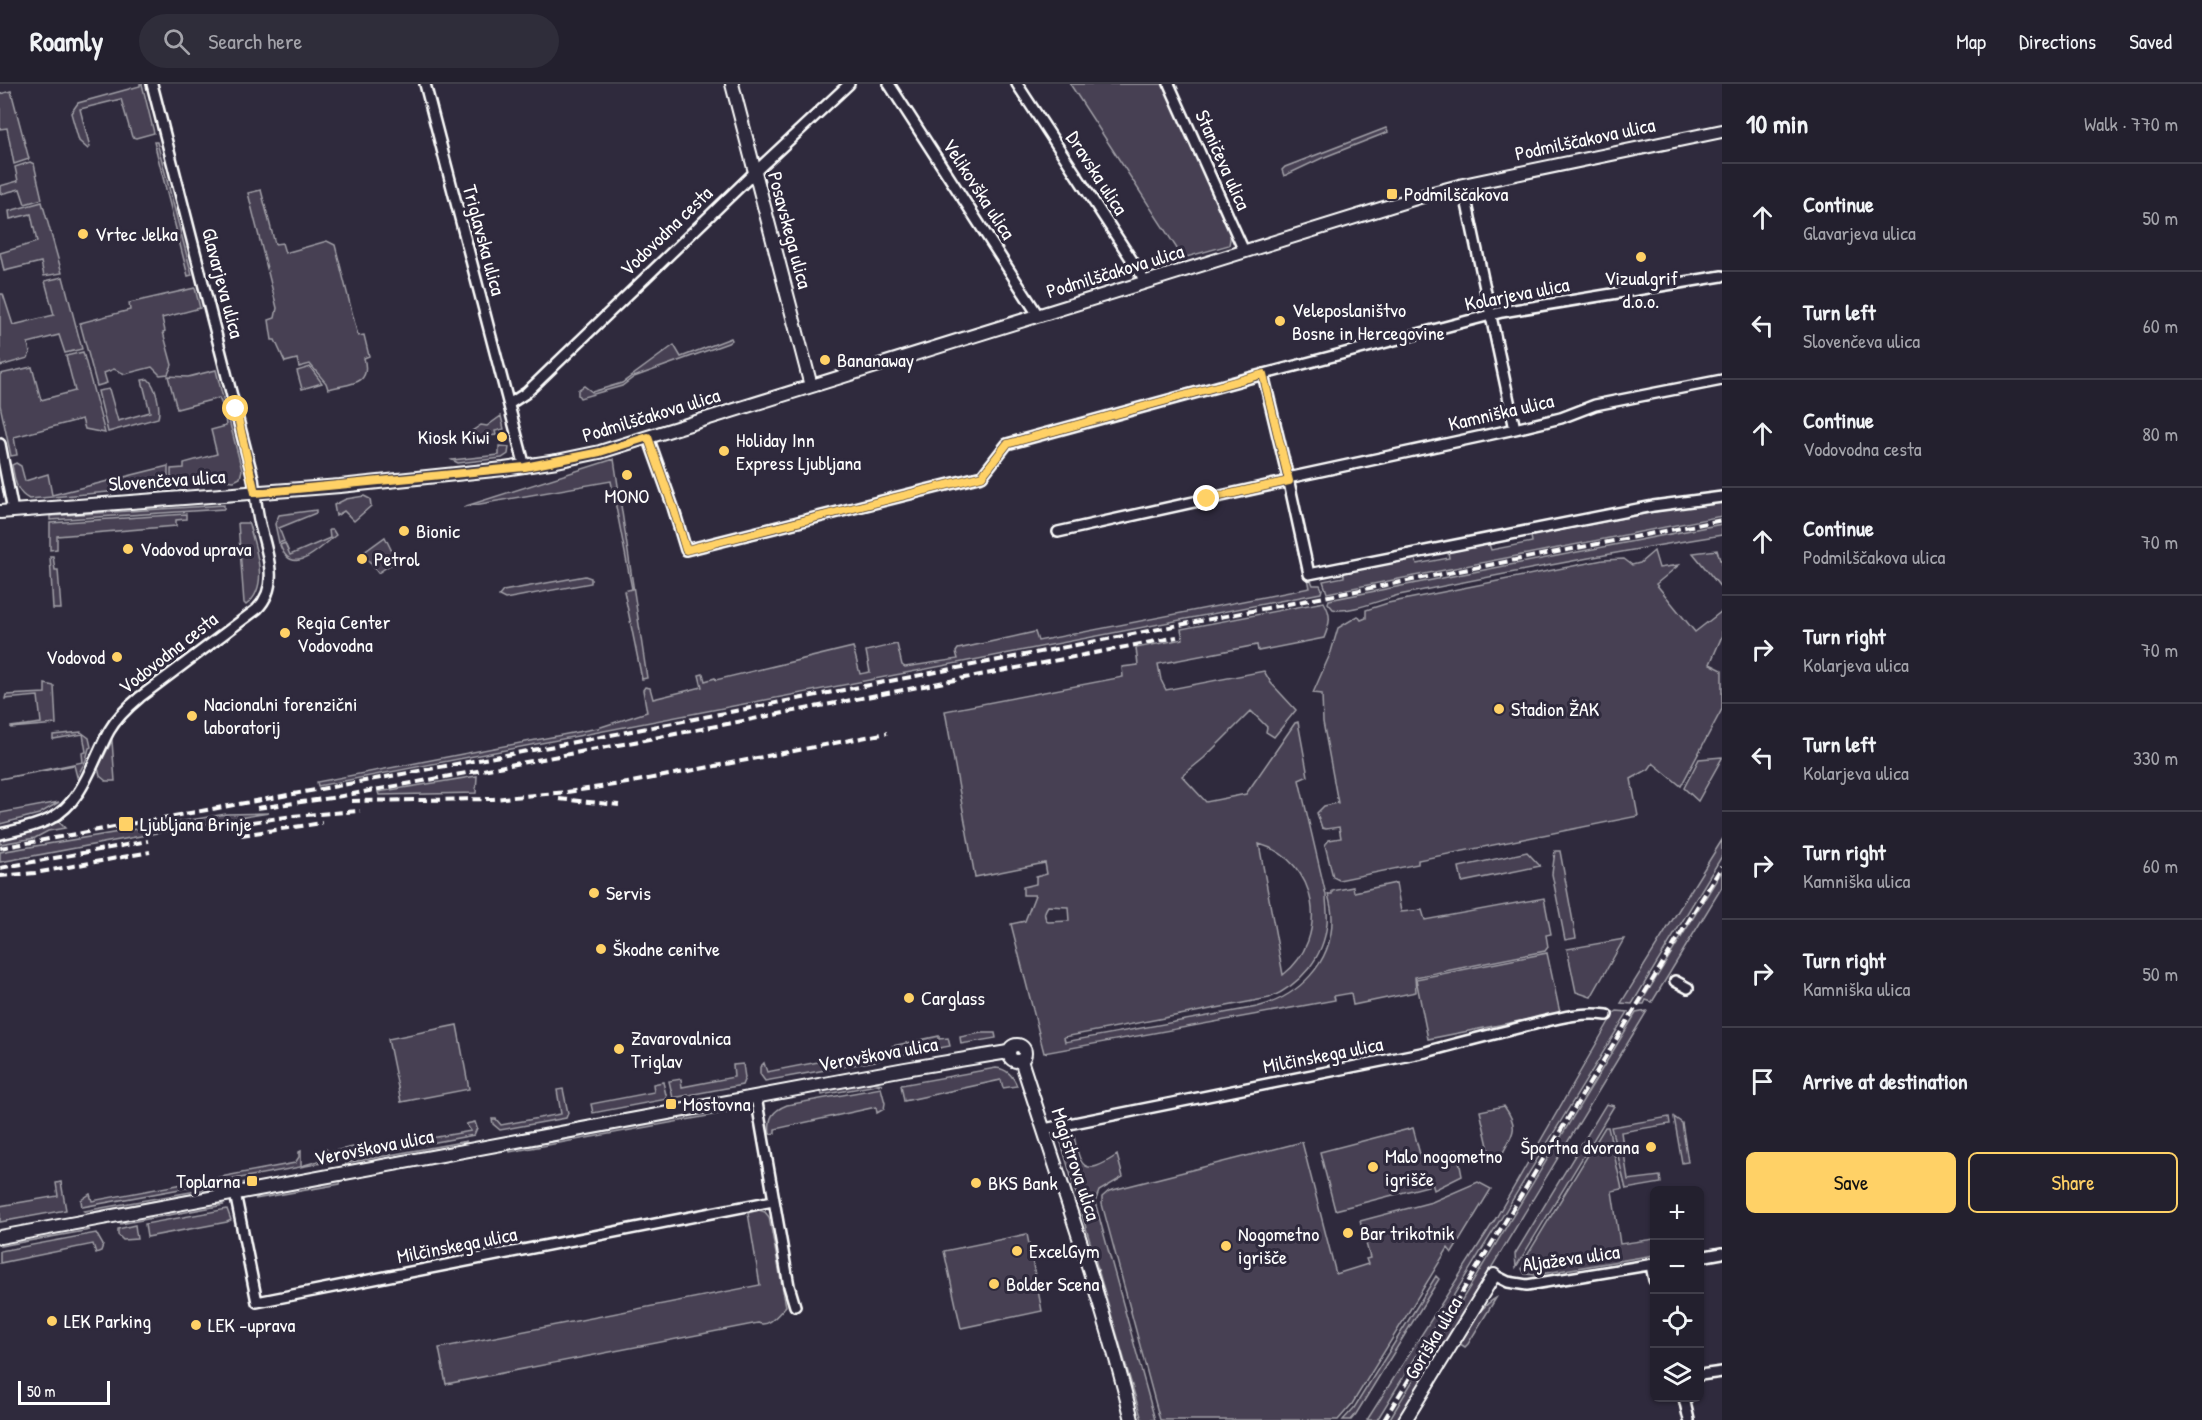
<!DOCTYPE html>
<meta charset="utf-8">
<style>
body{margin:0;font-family:"Patrick Hand",sans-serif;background:#2f2d3a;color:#f1f3f6}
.controls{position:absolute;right:18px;bottom:18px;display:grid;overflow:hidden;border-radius:9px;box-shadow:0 2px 4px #0004}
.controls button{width:54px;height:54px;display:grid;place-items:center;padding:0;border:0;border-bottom:2px solid #403e4a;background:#23202e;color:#f1f3f6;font:30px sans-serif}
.scale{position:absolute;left:18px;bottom:15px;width:92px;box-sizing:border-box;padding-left:6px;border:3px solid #fff;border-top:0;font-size:16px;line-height:21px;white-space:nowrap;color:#fff;-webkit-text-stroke:4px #2f2a3d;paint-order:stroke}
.stop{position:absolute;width:18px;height:18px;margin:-14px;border:4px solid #ffd166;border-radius:50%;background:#fff}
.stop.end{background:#ffd166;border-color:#fff;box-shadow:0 2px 6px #0008}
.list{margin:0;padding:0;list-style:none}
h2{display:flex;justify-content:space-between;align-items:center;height:78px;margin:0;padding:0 24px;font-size:26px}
h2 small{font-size:20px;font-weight:400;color:#a3a3aa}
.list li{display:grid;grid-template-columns:39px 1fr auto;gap:18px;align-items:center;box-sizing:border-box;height:108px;padding:0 24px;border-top:2px solid #403e4a}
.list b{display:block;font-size:22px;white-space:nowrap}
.list p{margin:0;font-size:20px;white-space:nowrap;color:#a3a3aa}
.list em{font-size:20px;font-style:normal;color:#a3a3aa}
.actions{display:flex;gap:12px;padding:18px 24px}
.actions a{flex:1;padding:14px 0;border:2px solid #ffd166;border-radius:9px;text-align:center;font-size:21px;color:#ffd166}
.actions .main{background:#ffd166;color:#111}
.icon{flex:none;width:33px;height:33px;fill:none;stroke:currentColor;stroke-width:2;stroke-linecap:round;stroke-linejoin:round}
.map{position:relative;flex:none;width:1722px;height:1336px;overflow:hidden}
header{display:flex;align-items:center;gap:36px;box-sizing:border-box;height:84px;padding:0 30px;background:#23202e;border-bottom:2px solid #403e4a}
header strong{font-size:28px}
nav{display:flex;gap:33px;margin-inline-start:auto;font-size:21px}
.search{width:420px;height:54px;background:#2f2d3a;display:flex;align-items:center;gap:15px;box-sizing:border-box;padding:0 21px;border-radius:33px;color:#a3a3aa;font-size:22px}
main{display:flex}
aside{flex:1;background:#23202e}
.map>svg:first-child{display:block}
.green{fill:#464152;stroke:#a2a0a8;stroke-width:1.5;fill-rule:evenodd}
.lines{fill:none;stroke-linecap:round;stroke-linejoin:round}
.minor-casing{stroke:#fff;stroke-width:14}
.tertiary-casing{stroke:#fff;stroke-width:16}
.minor{stroke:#2f2a3d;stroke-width:9}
.tertiary{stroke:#2f2a3d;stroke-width:12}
.rail{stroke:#fff;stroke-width:4;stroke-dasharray:9 4.5;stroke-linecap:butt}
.route{stroke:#ffd166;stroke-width:8}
.poi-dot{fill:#ffd166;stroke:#2f2a3d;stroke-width:2}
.labels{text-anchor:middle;stroke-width:6;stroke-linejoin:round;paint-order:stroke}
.street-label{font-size:20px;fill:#fff;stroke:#2f2a3d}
.poi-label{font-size:20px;fill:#fff;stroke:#2f2a3d;text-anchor:start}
</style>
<header>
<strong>Roamly</strong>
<div class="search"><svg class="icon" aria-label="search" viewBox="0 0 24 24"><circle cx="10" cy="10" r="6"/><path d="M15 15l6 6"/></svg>Search here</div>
<nav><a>Map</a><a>Directions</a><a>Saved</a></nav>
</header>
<main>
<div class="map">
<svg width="1722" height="1336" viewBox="0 0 1722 1336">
<rect width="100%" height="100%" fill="#2f2a3d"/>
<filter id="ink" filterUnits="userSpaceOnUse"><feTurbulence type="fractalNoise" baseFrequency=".0167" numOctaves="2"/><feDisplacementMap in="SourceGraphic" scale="12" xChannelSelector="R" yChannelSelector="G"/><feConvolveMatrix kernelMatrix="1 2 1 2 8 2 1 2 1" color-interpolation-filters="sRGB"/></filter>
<g filter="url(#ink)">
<!-- green -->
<path class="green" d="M140,0H142L154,49L136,54L132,53L121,15L80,25L90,63L88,65L79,57L71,29L78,19L140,2Z
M1070,0H1164L1231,149L1229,161L1183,174Z
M11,7L29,75L14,80L7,44L0,45V10Z
M1386,44L1388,48L1322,74L1284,92L1282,86L1285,83Z
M154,58H157L192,191L188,192Z
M30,78L34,80L42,115L25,120L20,105L0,110V102L18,97L15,83Z
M261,106L275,160L282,159L285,169L327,157L335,161L358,252L364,251L369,272L364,274C372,302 350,299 328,305L326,299L310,280L299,283L297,275L285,278L275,256H272L269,236L275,234L277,224L248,109Z
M42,118L62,189L44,192L41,178L4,187L0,169L37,158L31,130L10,135L9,127Z
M63,193L82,265L65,269L59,251L28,259L30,269L28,274L0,282V210H3L13,241L54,231L45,197Z
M195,204L200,224L162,234L165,247L163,248L172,281L168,290L160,291L152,283L125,290L114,285L104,289L107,299L97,302L80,239L130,226L129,219Z
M731,254L732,256L728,259L634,293L622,302L580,314L578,311V306L584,302L592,308L622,299L674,261L681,273Z
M83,268L105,349L85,345L82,335L14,353L17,371L11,372L0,321V290L32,283L41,316L75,307L66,272Z
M310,283L322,299L302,305L297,287Z
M216,286L225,322L223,323L219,314L177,325L168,292L188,293Z
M148,295C156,302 161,324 158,334L108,348L98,307L109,305L118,337L150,328L142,296Z
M228,332L242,386L240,394L234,397L202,394L171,397V385L184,384V379L217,370L211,346L226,342L225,333Z
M501,332L504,345L495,347L496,351L469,354V349L481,341L487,342Z
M499,362L509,363L508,370L502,374L458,379L452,376L499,371Z
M614,375L647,594L642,595L624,507L632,505L611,397L463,423Z
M16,379L21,382L25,397L48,390L52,411L168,382V397L131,406L29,415C15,408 15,394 12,381Z
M364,412L370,415L371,422L354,437L344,427L336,432L334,421L346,415Z
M1722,415V432L1327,509L1323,497L1344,493V488L1415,474L1417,480L1449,474L1448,468L1489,460L1491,466L1532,458L1531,452Z
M224,421V425L50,436V432Z
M316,426V429L279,444L284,457L279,459L275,440L279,431Z
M186,430V435L176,436V442L57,452V465L50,466V439Z
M238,439H248L249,440C255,465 271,502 246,521L244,519Z
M1722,440V451C1614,468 1507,489 1399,511C1382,515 1349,530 1333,525L1328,519L1329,516Z
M329,446H333L336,451C320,464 292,495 280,461L285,459L290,471L330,454Z
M385,453L398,480L390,481L378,489L363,469Z
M1717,466L1720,476H1722V505L1693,469Z
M1654,467L1659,484L1679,481L1656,500L1695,548L1722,527V552L1710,580L1722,586V625L1681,702L1653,679L1649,685L1631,695L1638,732L1418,776V780L1339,796L1333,793L1325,761L1329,756L1341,754L1339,743L1326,745L1322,744L1317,729L1324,722L1338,719L1323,638L1322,610L1313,609L1331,568L1338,544L1358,532L1361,536L1366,534V526L1388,519L1603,476L1624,475L1632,481L1640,479Z
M50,472H53L55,486H58L61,525H53Z
M585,492L591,494V499L505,515L499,512L503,507Z
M1308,494H1310L1313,501H1320L1322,505L1321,509L318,702L317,698L598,644L647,628L643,606L645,603L650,604L653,615L702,603L699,591L703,590L705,597L715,594L716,596L853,563L860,590L870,588L866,567L897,560L902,581L905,583L958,575L956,568L958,565L1035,548L1038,557L1310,504Z
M1324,518C1332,532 1330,539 1324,554L1258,567L1257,561L1158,580L1161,596L1166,606L1264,587L1271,599L1296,626L1274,653L1266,648L1267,643L1251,627L1204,674L1182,692L1206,718L1246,710L1295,639L1298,638L1308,692L1299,696L1326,811C1326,820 1328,830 1327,839C1324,874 1300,901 1269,914L1064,953L1065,958L1257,923C1298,913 1333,879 1332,834C1332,826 1330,818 1328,810H1332V807L1353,803L1354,808L1396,799L1401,828L1422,826L1425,836L1544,814L1551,850L1546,851L1548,863L1545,867L1415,893L1416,908L1353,921L1351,909L1334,912L1335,916L1044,969L1011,840L1025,837L1035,811H1023V803L1036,800V793L1047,790L1045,779L975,793L945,627L1123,593L1122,583L1138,581L1136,564L1183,555L1181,545ZM1259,760C1318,776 1331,854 1283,891ZM1048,822L1068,823L1069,837L1048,838C1043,832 1044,828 1048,822Z
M45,600L54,602L56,640L11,644V643L41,639L38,612L5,615L6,611L45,609Z
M81,648L89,654L91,663L89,664L86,676L77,693L74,681L0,695L83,678L82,669L86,668L83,650L53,655V651Z
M112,657L115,697H106L100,692L98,684Z
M1722,673V674L1698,717L1684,704L1699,675Z
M477,692L476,709L379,711L378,708Z
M59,718L39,730L0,740V729Z
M269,729L238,734L0,778V768L226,730Z
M59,738L65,744L48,747L35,754L0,760V756L32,748Z
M1722,756V772L1632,920L1621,919Z
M1555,767H1560L1576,854L1565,856L1552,790Z
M1527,768L1540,782L1462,798L1459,783Z
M1722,787V803L1652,918L1646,916L1644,920H1640Z
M1624,855L1591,913L1576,908L1567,865Z
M1547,869L1560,929L1428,955L1416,895Z
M1617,927L1628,928L1377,1336H1367L1496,1134L1614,929Z
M1647,927L1399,1336H1389L1636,929Z
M457,941L469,1005L401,1018L388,955Z
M981,949H995L996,954L961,960L960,953Z
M939,952V955L948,954L950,962L897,972L892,962Z
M880,966V976L765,997L760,990V983L764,979L767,988Z
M743,980L745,994L742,1001L673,1014L669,997L681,995L682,1003L734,993L733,981Z
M996,984C1007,985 1013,991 1017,1002L1003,1004L1001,996L904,1017L901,1001Z
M663,998L667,1015L593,1029L591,1020L654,1008L653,1000Z
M874,998L882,1000L822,1011L821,1007Z
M881,1004L885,1019L884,1025L877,1029L876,1023L775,1045V1049L770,1050C768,1034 772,1027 787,1021Z
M563,1005L568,1029L566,1034L500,1046L493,1040L492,1035H496L501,1041L561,1030L557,1006Z
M1606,1020L1614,1022L1516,1183L1515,1170Z
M1504,1022C1520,1044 1513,1050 1501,1072L1491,1075L1480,1027Z
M724,1025L735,1027L510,1068L509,1065Z
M1669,1033L1670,1040L1621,1048L1628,1096L1660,1092L1661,1099L1626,1105L1611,1043Z
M1674,1033L1682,1039L1688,1078L1682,1079Z
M475,1038L477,1044L474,1051L82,1123L81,1116L90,1110L92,1117L295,1079L299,1073V1068L301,1067V1082L329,1074L324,1066L326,1065L329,1068L353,1063L358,1067L471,1047L466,1040Z
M1605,1043H1608L1622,1105L1612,1107L1620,1160L1654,1155V1171L1535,1191L1525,1190L1522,1185L1525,1175Z
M1413,1044L1421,1074L1457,1066L1462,1092L1434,1106L1430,1092H1426L1428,1102L1335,1126L1320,1068Z
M1073,1047C1080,1082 1082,1095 1117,1071L1123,1093L1099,1107L1095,1118L1155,1336H1142L1060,1055L1066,1048Z
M467,1057L463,1060L345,1082L346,1079Z
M1302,1058L1336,1190L1368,1180L1366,1175L1370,1174L1360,1137L1432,1118L1478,1098L1491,1105L1452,1169L1448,1164L1352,1320L1338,1336H1160L1102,1120V1113L1109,1107Z
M341,1096L340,1100L255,1115L261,1111Z
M61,1098L66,1126L0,1138V1122L58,1112L56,1099Z
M246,1098L247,1100L88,1129L84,1127Z
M213,1119L224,1121L120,1140L129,1135Z
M227,1125L231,1136L227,1138L147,1153L145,1140Z
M759,1126L765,1128L769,1133L786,1222C778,1230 769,1244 758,1239L446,1300L439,1264L760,1201L748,1129Z
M135,1141L137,1155L123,1156L118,1151V1145Z
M79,1144L90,1146L0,1162V1159Z
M96,1149L103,1161L101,1167L96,1169L93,1160L0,1179V1167Z
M1027,1150L1042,1227L961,1244L944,1167Z
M1436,1192L1439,1195L1356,1330L1351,1336H1343L1354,1324Z
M1496,1214L1468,1260L1465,1263L1460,1260C1470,1243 1478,1224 1496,1214Z"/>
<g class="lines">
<!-- minor casing -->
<g class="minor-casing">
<path id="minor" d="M425,0L525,383
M889,0L1038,231
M1017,0L1141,190L1144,198
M1169,0L1244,167
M1463,101L1515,345
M1263,290L1288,394L1309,490L1653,422L1722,413
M509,320L526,309L755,88L849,0
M648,353L673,423L686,466L982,392L1007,360L1253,293L1502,228L1722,192
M0,360L13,427
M1288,394L1515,345L1561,334L1595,321L1722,296
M1058,448L1289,397
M0,750C17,746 34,743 50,735C83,718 92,678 109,647C117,633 128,623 140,613L257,525C282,500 265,465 259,436C256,422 255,408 253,394L152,0
M1675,897L1688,904
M756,1013L789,1202L795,1222
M1044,1045L1426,968C1461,958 1495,950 1530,941C1555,935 1581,927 1607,931
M235,1109L257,1218L773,1117
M1700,1173L1722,1169
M1651,1181L1654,1196
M1494,1191L1508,1198L1527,1201L1654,1180
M1700,1291L1722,1288
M1684,1314L1689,1336"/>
</g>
<!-- tertiary casing -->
<g class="tertiary-casing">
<path id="tertiary" d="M732,0L811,302
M0,428L340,402L504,385L557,377L600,368L648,353L1429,110L1463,101L1722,47
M1009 969a8 8 0 1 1 16 0a8 8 0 1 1-16 0Z
M1021,976C1059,1095 1102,1214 1132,1336
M0,1153L905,985L1008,968
M1405,1336L1494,1191"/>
</g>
<!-- minor -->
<use href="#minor" class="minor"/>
<!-- tertiary -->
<use href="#tertiary" class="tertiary"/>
<!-- rail -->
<path class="rail" d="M559,715L619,721
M351,717L493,715L567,708L627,699L887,649
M257,724L331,714L634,658L1177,553
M239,740L292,732L360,727
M241,751L322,739
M0,764L549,663L1722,436
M0,784L148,757
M0,792L35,789L150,768
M1384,1336L1722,782"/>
</g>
</g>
<g class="lines" filter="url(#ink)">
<!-- route -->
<path class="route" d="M236,325L255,409L525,383L600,368L648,353L673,423L686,466L982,392L1007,360L1263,290L1289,397L1207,415"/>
</g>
<!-- markers -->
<g class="poi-dot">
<rect x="1386" y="104" width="12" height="12" rx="3"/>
<circle cx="83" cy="150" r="6"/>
<circle cx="1641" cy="173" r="6"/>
<circle cx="1280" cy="237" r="6"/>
<circle cx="825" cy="276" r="6"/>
<circle cx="502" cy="353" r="6"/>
<circle cx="724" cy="367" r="6"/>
<circle cx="627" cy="391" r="6"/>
<circle cx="404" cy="447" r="6"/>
<circle cx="128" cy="465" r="6"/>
<circle cx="362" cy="475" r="6"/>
<circle cx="285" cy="549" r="6"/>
<circle cx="117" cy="573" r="6"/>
<circle cx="1499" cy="625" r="6"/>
<circle cx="192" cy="632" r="6"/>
<rect x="118" y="732" width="16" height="16" rx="3"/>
<circle cx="594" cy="809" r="6"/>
<circle cx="601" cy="865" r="6"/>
<circle cx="909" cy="914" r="6"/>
<circle cx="619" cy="965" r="6"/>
<rect x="665" y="1014" width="12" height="12" rx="3"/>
<circle cx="1651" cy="1063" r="6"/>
<circle cx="1373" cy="1083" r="6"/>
<rect x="246" y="1091" width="12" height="12" rx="3"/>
<circle cx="976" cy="1099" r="6"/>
<circle cx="1348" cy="1149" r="6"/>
<circle cx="1226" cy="1162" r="6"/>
<circle cx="1017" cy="1167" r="6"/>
<circle cx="994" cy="1200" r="6"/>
<circle cx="52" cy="1237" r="6"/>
<circle cx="196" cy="1241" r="6"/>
</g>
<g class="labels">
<!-- street labels -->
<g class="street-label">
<text transform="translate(1585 55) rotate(-12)" y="7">Podmilščakova ulica</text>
<text transform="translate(1223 76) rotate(66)" y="7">Staničeva ulica</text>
<text transform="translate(1097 89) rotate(57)" y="7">Dravska ulica</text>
<text transform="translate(979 105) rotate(57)" y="7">Velikovška ulica</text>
<text transform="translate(790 146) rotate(75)" y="7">Posavskega ulica</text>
<text transform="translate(666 147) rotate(-44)" y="7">Vodovodna cesta</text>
<text transform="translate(484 156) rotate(75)" y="7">Triglavska ulica</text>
<text transform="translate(1115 187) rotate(-17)" y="7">Podmilščakova ulica</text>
<text transform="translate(223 199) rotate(75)" y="7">Glavarjeva ulica</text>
<text transform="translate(1517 210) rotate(-11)" y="7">Kolarjeva ulica</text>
<text transform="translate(1501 328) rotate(-13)" y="7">Kamniška ulica</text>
<text transform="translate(651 331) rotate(-17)" y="7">Podmilščakova ulica</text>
<text transform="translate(167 396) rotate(-4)" y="7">Slovenčeva ulica</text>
<text transform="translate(168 569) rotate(-38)" y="7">Vodovodna cesta</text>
<text transform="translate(878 970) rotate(-10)" y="7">Verovškova ulica</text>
<text transform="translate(1323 971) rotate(-11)" y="7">Milčinskega ulica</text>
<text transform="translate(374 1063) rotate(-11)" y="7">Verovškova ulica</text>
<text transform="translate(1076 1080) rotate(72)" y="7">Magistrova ulica</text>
<text transform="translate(457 1161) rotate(-11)" y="7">Milčinskega ulica</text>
<text transform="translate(1571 1174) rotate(-8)" y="7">Aljaževa ulica</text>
<text transform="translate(1433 1254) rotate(-59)" y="7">Goriška ulica</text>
</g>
<!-- poi labels -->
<g class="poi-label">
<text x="1404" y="117">Podmilščakova</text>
<text x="95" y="157">Vrtec Jelka</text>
<text x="1641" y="201" text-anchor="middle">Vizualgrif<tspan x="1641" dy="23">d.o.o.</tspan></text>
<text x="1292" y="233">Veleposlaništvo<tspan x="1292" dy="23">Bosne in Hercegovine</tspan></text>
<text x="837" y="283">Bananaway</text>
<text x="490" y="360" text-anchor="end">Kiosk Kiwi</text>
<text x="736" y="363">Holiday Inn<tspan x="736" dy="23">Express Ljubljana</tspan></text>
<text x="627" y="419" text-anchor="middle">MONO</text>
<text x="416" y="454">Bionic</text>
<text x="140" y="472">Vodovod uprava</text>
<text x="374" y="482">Petrol</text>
<text x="297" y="545">Regia Center<tspan x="297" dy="23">Vodovodna</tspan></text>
<text x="105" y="580" text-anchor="end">Vodovod</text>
<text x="204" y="627">Nacionalni forenzični<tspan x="204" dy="23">laboratorij</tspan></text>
<text x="1511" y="632">Stadion ŽAK</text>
<text x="140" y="747">Ljubljana Brinje</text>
<text x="606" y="816">Servis</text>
<text x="613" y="872">Škodne cenitve</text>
<text x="921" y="921">Carglass</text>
<text x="631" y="961">Zavarovalnica<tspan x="631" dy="23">Triglav</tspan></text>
<text x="683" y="1027">Mostovna</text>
<text x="1639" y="1070" text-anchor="end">Športna dvorana</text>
<text x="1385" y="1079">Malo nogometno<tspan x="1385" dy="23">igrišče</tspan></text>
<text x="240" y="1104" text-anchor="end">Toplarna</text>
<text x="988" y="1106">BKS Bank</text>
<text x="1360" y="1156">Bar trikotnik</text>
<text x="1238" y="1157">Nogometno<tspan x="1238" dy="23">igrišče</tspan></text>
<text x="1029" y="1174">ExcelGym</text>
<text x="1006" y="1207">Bolder Scena</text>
<text x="64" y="1244">LEK Parking</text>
<text x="208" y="1248">LEK -uprava</text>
</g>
</g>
</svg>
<div class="controls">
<button>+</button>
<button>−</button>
<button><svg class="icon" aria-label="locate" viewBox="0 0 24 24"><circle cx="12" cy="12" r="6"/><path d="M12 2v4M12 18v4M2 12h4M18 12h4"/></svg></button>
<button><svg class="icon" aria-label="layers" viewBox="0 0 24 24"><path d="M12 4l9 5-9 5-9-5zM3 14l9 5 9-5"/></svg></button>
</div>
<div class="scale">50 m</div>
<div class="stop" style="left:236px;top:325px"></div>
<div class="stop end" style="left:1207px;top:415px"></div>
</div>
<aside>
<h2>10 min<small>Walk · 770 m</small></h2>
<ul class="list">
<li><svg class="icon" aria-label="ahead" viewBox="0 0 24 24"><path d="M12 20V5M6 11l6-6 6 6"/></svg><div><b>Continue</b><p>Glavarjeva ulica</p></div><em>50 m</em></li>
<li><svg class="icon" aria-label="left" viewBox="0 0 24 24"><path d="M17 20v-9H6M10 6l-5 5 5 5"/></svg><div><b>Turn left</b><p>Slovenčeva ulica</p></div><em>60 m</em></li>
<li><svg class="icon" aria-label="ahead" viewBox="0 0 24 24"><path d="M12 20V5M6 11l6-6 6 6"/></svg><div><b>Continue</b><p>Vodovodna cesta</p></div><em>80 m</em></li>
<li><svg class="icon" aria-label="ahead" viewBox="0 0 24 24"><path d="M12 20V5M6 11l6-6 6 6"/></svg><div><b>Continue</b><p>Podmilščakova ulica</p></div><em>70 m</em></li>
<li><svg class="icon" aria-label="right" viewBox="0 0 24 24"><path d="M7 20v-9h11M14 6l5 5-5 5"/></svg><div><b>Turn right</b><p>Kolarjeva ulica</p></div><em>70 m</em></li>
<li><svg class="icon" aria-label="left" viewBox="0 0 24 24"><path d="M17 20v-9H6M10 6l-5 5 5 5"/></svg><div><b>Turn left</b><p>Kolarjeva ulica</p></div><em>330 m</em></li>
<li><svg class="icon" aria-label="right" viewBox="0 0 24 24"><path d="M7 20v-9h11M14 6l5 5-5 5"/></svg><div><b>Turn right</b><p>Kamniška ulica</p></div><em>60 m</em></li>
<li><svg class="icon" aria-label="right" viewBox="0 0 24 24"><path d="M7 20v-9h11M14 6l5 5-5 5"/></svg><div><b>Turn right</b><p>Kamniška ulica</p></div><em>50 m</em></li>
<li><svg class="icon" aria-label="arrive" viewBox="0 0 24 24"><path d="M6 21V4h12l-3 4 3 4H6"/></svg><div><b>Arrive at destination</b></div></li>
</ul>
<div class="actions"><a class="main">Save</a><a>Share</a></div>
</aside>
</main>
